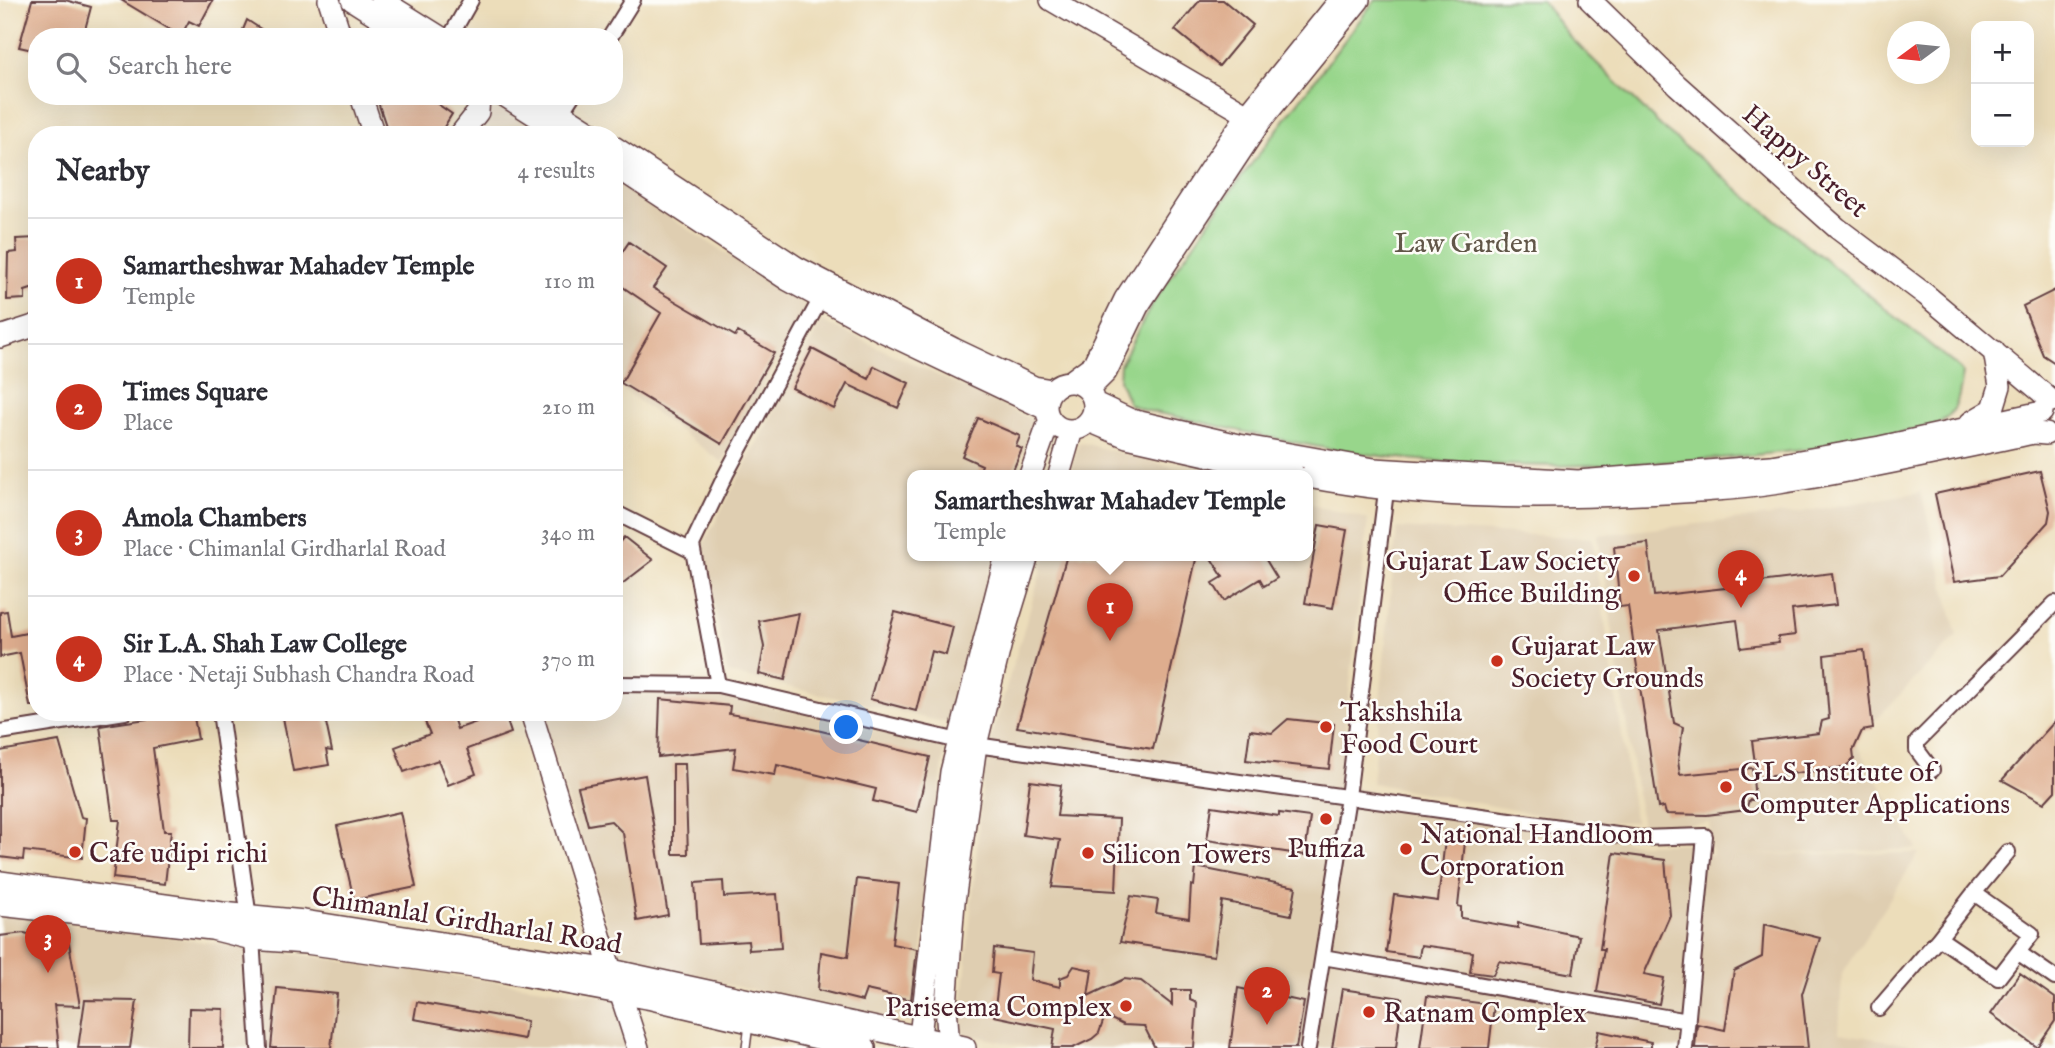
<!DOCTYPE html>
<meta charset="utf-8">
<style>
body{margin:0;font-family:"IM FELL English",serif;background:#f7f7f7;color:#2b2b33}
.controls{position:absolute;right:21px;top:21px;display:grid;overflow:hidden;border-radius:14px;box-shadow:0 7px 28px #0002}
.controls button{width:63px;height:63px;display:grid;place-items:center;padding:0;border:0;border-bottom:2px solid #e1e1e2;background:#fff;color:#2b2b33;font:35px sans-serif}
.compass{position:absolute;left:1887px;top:21px;width:63px;height:63px;border-radius:50%;background:#fff;box-shadow:0 7px 28px #0002;rotate:255deg}
.you{position:absolute;left:847px;top:728px;width:24px;height:24px;margin:-18px;border:5px solid #fff;border-radius:50%;background:#1a73e8;box-shadow:0 0 0 10px #1a73e833}
.badge{display:grid;place-items:center;width:46px;height:46px;border-radius:50%;background:#c8321e;color:#fff;font-size:23px;font-weight:700}
.pin{position:absolute;translate:-50% -58px;filter:drop-shadow(0 2px 4px #0008)}
.pin::after{content:'';position:absolute;top:37px;width:24px;height:21px;background:inherit;clip-path:polygon(0 0,100% 0,50% 100%)}
.popup{position:absolute;left:907px;top:470px;width:406px;height:91px;box-sizing:border-box;display:grid;place-content:center;border-radius:14px;background:#fff;filter:drop-shadow(0 2px 5px #0005);font-size:23px;white-space:nowrap;color:#7c7c81}
.popup b{font-size:26px;color:#2b2b33}
.popup::after{content:'';position:absolute;left:50%;top:100%;margin-left:-14px;border:14px solid transparent;border-top-color:#fff}
.list{margin:0;padding:0;list-style:none}
h2{display:flex;justify-content:space-between;align-items:center;height:91px;margin:0;padding:0 28px;font-size:30px}
h2 small{font-size:23px;font-weight:400;color:#7c7c81}
.list li{display:grid;grid-template-columns:46px 1fr auto;gap:21px;align-items:center;box-sizing:border-box;height:126px;padding:0 28px;border-top:2px solid #e1e1e2}
.list b{display:block;font-size:26px;white-space:nowrap}
.list p{margin:0;font-size:23px;white-space:nowrap;color:#7c7c81}
.list em{font-size:23px;font-style:normal;color:#7c7c81}
.icon{flex:none;width:38px;height:38px;fill:none;stroke:currentColor;stroke-width:2;stroke-linecap:round;stroke-linejoin:round}
.map{position:relative;flex:none;width:2055px;height:1048px;overflow:hidden}
.search{position:absolute;background:#fff;box-shadow:0 7px 28px #0002;left:28px;top:28px;width:595px;height:77px;display:flex;align-items:center;gap:18px;box-sizing:border-box;padding:0 24px;border-radius:28px;color:#7c7c81;font-size:26px}
.panel{position:absolute;background:#fff;box-shadow:0 7px 28px #0002;left:28px;top:126px;width:595px;height:595px;border-radius:28px}
.map>svg:first-child{display:block}
.built{fill:#dfceb1}
.green{fill:#98d68b;stroke:#717a5b;stroke-width:2}
.building{fill:#dead8e}
.lines{fill:none;stroke-linecap:round;stroke-linejoin:round}
.lane-casing{stroke:#623c40;stroke-width:10}
.street-casing{stroke:#623c40;stroke-width:18}
.secondary-casing{stroke:#623c40;stroke-width:24}
.primary-casing{stroke:#623c40;stroke-width:26}
.lane{stroke:#fff;stroke-width:7}
.street{stroke:#fff;stroke-width:14}
.secondary{stroke:#fff;stroke-width:21}
.primary{stroke:#fff;stroke-width:23}
.poi-dot{fill:#c8321e;stroke:#fdfcf7;stroke-width:2.5}
.labels{text-anchor:middle;stroke-width:5;stroke-linejoin:round;paint-order:stroke}
.street-label{font-size:28px;fill:#4a1f2b;stroke:#fdfcf7}
.park-label{font-size:28px;fill:#615648;stroke:#fdfcf7}
.poi-label{font-size:28px;fill:#4a1f2b;stroke:#fdfcf7;text-anchor:start}
</style>
<div class="map">
<svg width="2055" height="1048" viewBox="0 0 2055 1048">
<rect width="100%" height="100%" fill="#fdfcf7"/>
<filter id="ink" filterUnits="userSpaceOnUse"><feTurbulence type="fractalNoise" baseFrequency=".0143" numOctaves="2"/><feDisplacementMap in="SourceGraphic" scale="14" xChannelSelector="R" yChannelSelector="G"/><feConvolveMatrix kernelMatrix="1 2 1 2 8 2 1 2 1" color-interpolation-filters="sRGB"/></filter>
<filter id="wash" filterUnits="userSpaceOnUse"><feTurbulence type="fractalNoise" baseFrequency=".00686" numOctaves="4" result="noise"/><feDisplacementMap in="SourceGraphic" scale="28" xChannelSelector="R" yChannelSelector="G"/><feGaussianBlur stdDeviation="1.57" result="paint"/><feColorMatrix in="noise" values="0 0 0 0 0 0 0 0 0 0 0 0 0 0 0 0 0 1.4 0 .05"/><feComposite in="paint" operator="in"/></filter>
<g filter="url(#wash)">
<rect width="100%" height="100%" fill="#ecddba"/>
<!-- built -->
<path class="built" d="M495,103L543,135H471Z
M614,181L807,306L722,462L614,383Z
M822,321L1033,420L1017,475H912V555H995L947,723L728,673L702,547Z
M1079,442L1202,475H1070Z
M1921,492L1957,636L1855,741L1917,849L1731,855L1919,853L1842,974L1839,1033L1935,1048H1032L960,1033L985,759L1046,555H1308V503L1368,519L1339,785L1639,844L1708,843L1709,856H1712L1709,823L1642,827L1598,535L1796,513Z
M1397,528L1592,538L1635,822H1576L1372,783Z
M614,694L722,696L945,746L914,1023L619,962L540,712H614Z
M0,914L617,998L634,1048H0Z"/>
<!-- green -->
<path class="green" d="M1375,0H1541L1570,37L1666,131L1960,369L1963,373C1959,398 1958,416 1933,426C1890,434 1846,445 1802,450C1647,468 1486,474 1331,449C1268,439 1206,422 1143,410L1129,404L1119,380L1120,365L1152,304L1222,203Z"/>
<g id="blocks">
<!-- building -->
<path class="building" d="M32,0H65L91,7L83,37H37V51L19,47Z
M121,0H213L199,26L189,21L181,36Z
M1200,0H1223L1253,25L1219,66L1175,30Z
M247,20L273,37H240Z
M382,96H426L452,114L439,135H389L379,105Z
M37,238V287L25,291V299L7,300L8,253L17,252L16,239Z
M629,242L667,268L653,288L735,336L738,332L774,353L722,444L621,383L661,313L614,281V264Z
M2055,290V363L2043,355L2023,306Z
M812,349L869,379L874,366L909,383L898,408L847,384L834,409L792,388Z
M978,418L1020,436L1016,446L1022,449L1011,475H978L982,465L962,456Z
M2040,471L2050,511L2048,522L1999,576L1954,582L1935,494Z
M1319,525L1347,530L1333,608L1305,603Z
M624,537L653,560L614,590V548Z
M1648,543L1654,596L1734,587L1733,575L1759,572L1760,582L1832,573L1836,605L1792,610L1795,635L1778,637L1779,643L1741,648L1737,620L1659,630L1674,723L1683,727L1678,761L1680,775L1752,768L1755,800H1749L1746,810L1707,815L1666,814L1664,807L1658,808L1628,606L1620,607L1614,547Z
M1067,555H1197L1153,749L1017,727Z
M1209,555H1263L1277,578L1264,586L1260,579L1224,601L1213,583L1223,577Z
M7,611L11,636L37,631V706H30L20,653L0,657V612Z
M895,612L953,627L946,655L931,651L916,711L870,699Z
M799,613L785,680L759,674L764,647L759,621Z
M1864,650L1873,729L1862,731L1853,751L1854,759L1845,767L1757,778L1752,741L1819,733L1822,721L1829,719L1824,655Z
M660,699L730,706L729,714L796,725L930,757L917,812L873,801L876,789L777,765L775,775L733,768L736,748L658,757Z
M193,712L198,739L153,748L164,831H171L165,884L113,878L120,820H113L100,726Z
M282,712H315L317,720L325,718L332,751L326,750L329,765L293,771Z
M421,712H451L457,729L504,712L511,733L467,749L476,774L448,785L438,760L404,772L395,747L430,734Z
M1288,719L1334,724L1329,769L1246,760L1250,730L1272,733Z
M2055,721V791L2044,803L2002,780Z
M59,741L81,817L86,818L82,858L24,851L23,860L0,857V751Z
M673,764H685L688,854H673Z
M645,775L668,915L637,921L623,833L611,821L588,825L578,787Z
M1030,781L1061,785L1057,816L1119,819L1116,891L1052,887L1060,840L1023,835Z
M1212,806L1279,816V813L1310,817L1305,855L1207,840Z
M400,812L416,887L354,900L337,826Z
M1446,831L1466,833L1458,906L1461,907V918L1518,928V923L1579,936L1573,974L1499,961L1493,975L1470,972L1473,952L1421,945L1419,957L1386,952L1394,895L1438,901Z
M1614,853L1665,860L1670,915L1644,974L1664,978L1659,1004L1597,992L1604,949H1600Z
M1196,867L1296,887L1291,915L1222,901L1214,956L1120,942L1131,896L1158,900L1156,913L1189,918L1191,885L1194,886Z
M857,879L899,884L892,944L917,949L911,1000L866,990L862,1001L818,990L821,952L848,957Z
M723,881L724,897L777,894L781,948L749,950L748,941L699,944L695,883Z
M1764,924L1820,938L1802,994L1808,1048H1695L1697,1024L1725,1030L1734,971L1762,957Z
M24,933L69,943L80,1006L54,1005L59,1048H0V936Z
M994,948L1033,953L1030,980L1060,987V978L1068,975L1074,966L1092,970L1088,996L1124,979L1141,981L1172,1005V990H1190V1000L1197,1003L1194,1048H1155L1144,1026L1123,1025L1105,1016L1099,1033L1092,1039L1073,1048H1052L1055,1029L994,1016L999,974L992,973Z
M2020,973L2055,998V1021L2037,1047L1991,1014Z
M277,988L337,994L331,1048H271Z
M1238,988L1304,1002L1296,1048H1230Z
M1342,989L1402,998L1396,1048H1332Z
M1427,996L1494,1005L1489,1048H1420Z
M85,1000L137,1001L130,1048H78Z
M417,1002L527,1021L524,1039L414,1019Z
M189,1008L224,1009L223,1048H188Z
M1599,1031L1651,1042V1048H1595Z"/>
</g>
</g>
<g filter="url(#ink)">
<use href="#blocks" fill-opacity="0" stroke="#623c40" stroke-width="2"/>
<g class="lines">
<!-- lane casing -->
<g class="lane-casing">
<path id="lane" d="M746,1048L749,1024"/>
</g>
<!-- street casing -->
<g class="street-casing">
<path id="street" d="M450,37L471,0
M610,37L633,0
M561,113L572,96
M614,512L692,551
M614,684L718,685L976,745L1639,838L1705,836L1685,1048
M718,685L692,545L726,474L821,298
M220,712L249,918
M0,732L125,712
M1932,770L1917,750V742L2055,603
M1974,893L2032,934L1998,978L1939,938Z
M1974,893L2008,852
M252,938L259,1048
M2019,953L2055,978
M1323,957L1688,1021
M1879,1008L1939,938
M1308,1048L1348,797L1386,491"/>
</g>
<!-- secondary casing -->
<g class="secondary-casing">
<path id="secondary" d="M329,0L341,37
M352,0L410,37
M381,0L440,37
M1051,0L1258,121
M1590,0L1677,85L1837,228L1926,295L2052,401
M361,96L374,135
M505,96L566,135
M534,96L595,135
M460,135L478,112L479,96
M614,147L796,267L954,349L1034,387L1052,390
M614,165L788,280L880,330L1046,409
M0,337L37,325
M1046 406a24 24 0 1 1 48 0a24 24 0 1 1-48 0Z
M1070,382L1093,365L1125,299L1210,169L1248,114L1340,0
M1088,390L1106,372L1138,306L1260,122L1359,0
M1095,403L1131,420L1239,445L1374,469L1578,481L1771,466L1880,447L2042,412
M1089,421L1127,437L1295,475
M1971,422L1993,409L2000,386L1994,351
M1030,475L1050,419
M1059,475L1072,430
M1308,477C1418,498 1529,500 1641,494C1686,492 1733,490 1779,483C1864,470 1949,450 2034,433L2046,434
M531,712L611,971
M620,992L638,1048
M924,1048L920,1036L951,772L1006,555
M949,1048L946,1005L954,902L976,745L1001,643L1028,555"/>
</g>
<!-- primary casing -->
<g class="primary-casing">
<path id="primary" d="M0,883L222,914L304,922L611,971L964,1048
M0,904L212,928L252,938L306,942L495,969L652,998L864,1048"/>
</g>
<!-- lane -->
<use href="#lane" class="lane"/>
<!-- street -->
<use href="#street" class="street"/>
<!-- secondary -->
<use href="#secondary" class="secondary"/>
<!-- primary -->
<use href="#primary" class="primary"/>
</g>
</g>
<!-- markers -->
<g class="poi-dot">
<circle cx="1634" cy="576" r="7"/>
<circle cx="1497" cy="661" r="7"/>
<circle cx="1326" cy="727" r="7"/>
<circle cx="1726" cy="787" r="7"/>
<circle cx="1326" cy="819" r="7"/>
<circle cx="1406" cy="849" r="7"/>
<circle cx="75" cy="852" r="7"/>
<circle cx="1088" cy="853" r="7"/>
<circle cx="1126" cy="1006" r="7"/>
<circle cx="1369" cy="1012" r="7"/>
</g>
<g class="labels">
<!-- street labels -->
<g class="street-label">
<text transform="translate(1806 160) rotate(41)" y="10">Happy Street</text>
<text transform="translate(467 919) rotate(9)" y="10">Chimanlal Girdharlal Road</text>
</g>
<!-- park labels -->
<g class="park-label">
<text x="1466" y="252">Law Garden</text>
</g>
<!-- poi labels -->
<g class="poi-label">
<text x="1620" y="570" text-anchor="end">Gujarat Law Society<tspan x="1620" dy="32">Office Building</tspan></text>
<text x="1511" y="655">Gujarat Law<tspan x="1511" dy="32">Society Grounds</tspan></text>
<text x="1340" y="721">Takshshila<tspan x="1340" dy="32">Food Court</tspan></text>
<text x="1740" y="781">GLS Institute of<tspan x="1740" dy="32">Computer Applications</tspan></text>
<text x="1420" y="843">National Handloom<tspan x="1420" dy="32">Corporation</tspan></text>
<text x="1326" y="857" text-anchor="middle">Puffiza</text>
<text x="89" y="862">Cafe udipi richi</text>
<text x="1102" y="863">Silicon Towers</text>
<text x="1112" y="1016" text-anchor="end">Pariseema Complex</text>
<text x="1383" y="1022">Ratnam Complex</text>
</g>
</g>
</svg>
<div class="controls">
<button>+</button>
<button>−</button>
</div>
<svg class="compass" viewBox="-18 -18 36 36"><path d="M0-13l5 13h-10z" fill="#e53935"/><path d="M0 13l5-13h-10z" fill="#7c7c81"/></svg>
<div class="you"></div>
<div class="pin badge" style="left:1110px;top:641px">1</div>
<div class="popup"><b>Samartheshwar Mahadev Temple</b>Temple</div>
<div class="pin badge" style="left:1267px;top:1025px">2</div>
<div class="pin badge" style="left:48px;top:973px">3</div>
<div class="pin badge" style="left:1741px;top:608px">4</div>
<div class="search"><svg class="icon" aria-label="search" viewBox="0 0 24 24"><circle cx="10" cy="10" r="6"/><path d="M15 15l6 6"/></svg>Search here</div>
<section class="panel">
<h2>Nearby<small>4 results</small></h2>
<ul class="list">
<li><span class="badge">1</span><div><b>Samartheshwar Mahadev Temple</b><p>Temple</p></div><em>110 m</em></li>
<li><span class="badge">2</span><div><b>Times Square</b><p>Place</p></div><em>210 m</em></li>
<li><span class="badge">3</span><div><b>Amola Chambers</b><p>Place · Chimanlal Girdharlal Road</p></div><em>340 m</em></li>
<li><span class="badge">4</span><div><b>Sir L.A. Shah Law College</b><p>Place · Netaji Subhash Chandra Road</p></div><em>370 m</em></li>
</ul>
</section>
</div>
